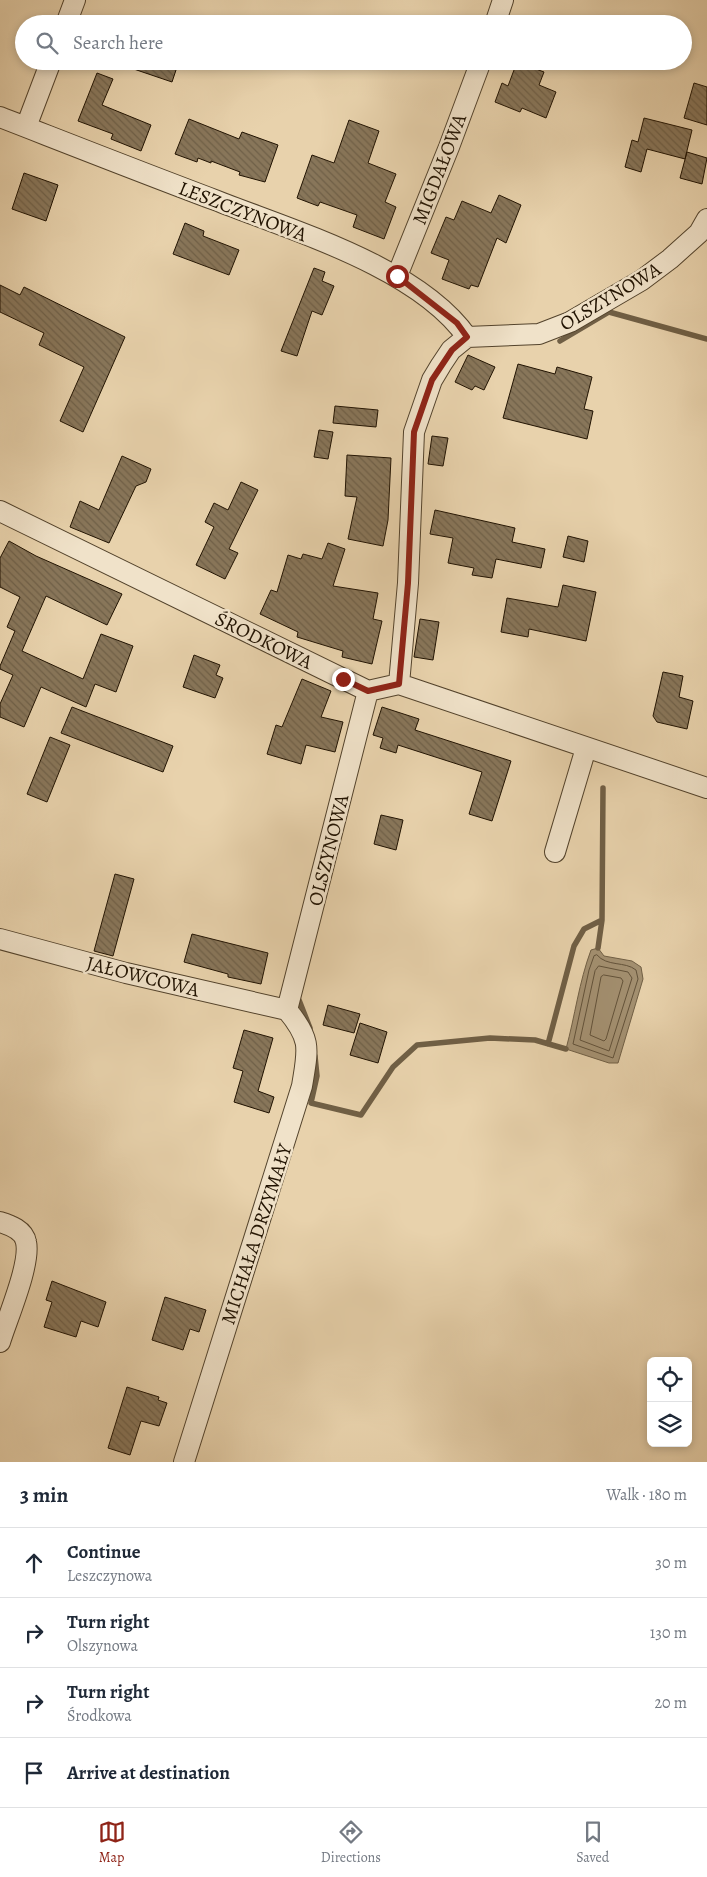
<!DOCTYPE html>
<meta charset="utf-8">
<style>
body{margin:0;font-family:Alegreya,serif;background:#f6f6f7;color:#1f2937}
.controls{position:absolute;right:15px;bottom:15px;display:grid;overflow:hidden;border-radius:8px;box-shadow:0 2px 8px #0003}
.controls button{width:45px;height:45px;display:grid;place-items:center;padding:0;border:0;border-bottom:1px solid #e0e1e3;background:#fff;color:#1f2937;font:25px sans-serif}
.stop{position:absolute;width:15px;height:15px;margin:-11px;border:4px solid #8f2418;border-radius:50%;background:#fff}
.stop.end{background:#8f2418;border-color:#fff;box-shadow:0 1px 5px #0008}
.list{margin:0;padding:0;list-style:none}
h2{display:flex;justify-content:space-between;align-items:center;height:65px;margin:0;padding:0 20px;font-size:21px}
h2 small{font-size:16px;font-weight:400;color:#747a83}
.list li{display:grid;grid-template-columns:32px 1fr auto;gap:15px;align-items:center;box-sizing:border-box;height:70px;padding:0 20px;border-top:1px solid #e0e1e3}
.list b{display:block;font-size:19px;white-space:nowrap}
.list p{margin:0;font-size:16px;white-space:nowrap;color:#747a83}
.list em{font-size:16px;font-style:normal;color:#747a83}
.icon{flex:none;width:28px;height:28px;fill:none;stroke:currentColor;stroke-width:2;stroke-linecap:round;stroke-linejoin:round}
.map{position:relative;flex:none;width:707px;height:1462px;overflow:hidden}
.search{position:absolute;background:#fff;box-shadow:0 2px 8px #0003;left:15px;right:15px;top:15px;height:55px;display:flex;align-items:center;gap:12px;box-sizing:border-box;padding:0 18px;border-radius:28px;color:#747a83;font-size:19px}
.sheet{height:345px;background:#fff}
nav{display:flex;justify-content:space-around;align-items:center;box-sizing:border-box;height:70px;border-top:1px solid #e0e1e3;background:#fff;font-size:14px;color:#747a83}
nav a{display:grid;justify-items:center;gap:2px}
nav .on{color:#8f2418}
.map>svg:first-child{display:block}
.water{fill:#a49172;stroke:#705f45}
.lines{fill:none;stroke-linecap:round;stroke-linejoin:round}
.shore{stroke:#62523a;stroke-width:1}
.stream{stroke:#705f45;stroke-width:5.5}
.building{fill:url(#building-back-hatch);stroke:#211302}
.minor-casing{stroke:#53432c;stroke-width:22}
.minor{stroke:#f0e2c9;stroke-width:20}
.route{stroke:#8f2418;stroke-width:6}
.labels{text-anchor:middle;stroke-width:5;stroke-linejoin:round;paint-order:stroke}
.street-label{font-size:20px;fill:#211302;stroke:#f0e2c9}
</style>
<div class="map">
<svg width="707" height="1462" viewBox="0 0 707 1462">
<defs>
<pattern id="building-back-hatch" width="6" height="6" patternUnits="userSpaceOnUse" patternTransform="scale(1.25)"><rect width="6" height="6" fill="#88765a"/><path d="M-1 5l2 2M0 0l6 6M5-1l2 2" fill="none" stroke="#6f6048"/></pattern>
</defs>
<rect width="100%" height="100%" fill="#e8d2ac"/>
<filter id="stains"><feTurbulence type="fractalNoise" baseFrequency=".004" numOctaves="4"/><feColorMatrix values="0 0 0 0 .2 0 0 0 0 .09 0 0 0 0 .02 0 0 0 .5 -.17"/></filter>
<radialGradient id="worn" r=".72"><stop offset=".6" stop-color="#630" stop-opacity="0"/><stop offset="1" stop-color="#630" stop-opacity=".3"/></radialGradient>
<!-- water -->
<path class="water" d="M598,948L604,956L632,961L641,967L643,979L618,1063H609L566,1049C575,1016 579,982 591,950Z"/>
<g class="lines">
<!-- shore -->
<path class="shore" d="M597,955C607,967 625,961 636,970L638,979L613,1058L573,1044L589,970L594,956Z
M599,966L628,972L632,978L609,1051L580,1040L595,971Z
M604,975L621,978L623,981L606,1039L604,1041L590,1035L601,977Z"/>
<!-- stream -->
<path class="stream" d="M560,341L609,312L707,339
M598,948L602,920
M299,1000L310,1028
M548,1044L574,946L584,929L602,920L603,788
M315,1056L317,1076L311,1103L361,1115L393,1067L417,1045L490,1038L535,1040L566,1049"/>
</g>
<!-- building -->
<path class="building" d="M120,61H179L172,82L119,64Z
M517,62L544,72L539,85L556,92L546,118L522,108L520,112L495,102L502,83L508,86Z
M97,73L113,79L102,105L151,125L141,151L111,139L113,134L78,121Z
M694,83L707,87V125L684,118Z
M644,118L692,130L685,159L647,149L641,172L625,167L632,140L638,142Z
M189,119L239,139L242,132L278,145L265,182L239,175L240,172L211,161V163L198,158L197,162L175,154Z
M349,120L379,131L368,163L396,174L385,202L396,207L384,239L353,227L357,215L320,202L318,206L297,198L312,155L334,163Z
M687,152L707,158L702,184L680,178Z
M24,173L58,185L46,221L12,209Z
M499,195L521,205L506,243L497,238L478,287L471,285L469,289L442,279L449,260L431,253L446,217L454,220L462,201L491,213Z
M185,223L204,231L203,236L239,250L229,275L173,254Z
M314,268L325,272L322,281L334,286L322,315L312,311L297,356L281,351Z
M0,285L20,295L24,287L125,337L83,432L60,421L84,367L39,345L44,333L0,312Z
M468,355L495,367L484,390L475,386L472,390L455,382Z
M518,364L555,374L557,367L592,377L584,409L593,411L587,439L503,418Z
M335,406L378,410L376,427L333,423Z
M319,430L333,432L328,459L314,457Z
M432,436L448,438L443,466L428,464Z
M347,455L391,458L388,520L383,546L348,539L357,497L345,496Z
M122,456L151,469L146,482L136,486L109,543L70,527L80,501L99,510Z
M241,482L258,490L229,549L238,553L225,579L196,565L214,527L205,522L214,503L228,510Z
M435,510L515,528L512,542L545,549L541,568L496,559L492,578L472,575L474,568L448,563L453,538L430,534Z
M568,536L588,541L584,562L563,557Z
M9,541L36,556L122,594L107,625L46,596L22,651L83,679L101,634L133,646L116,692L95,684L86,707L41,687L24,727L0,717V704L13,675L0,669V666L15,631L7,627L20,597L0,587V558Z
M328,543L345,549L333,586L378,593L373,619L382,621L372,664L342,657L343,651L297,637L298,632L260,614L271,590L277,592L288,555L301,559L303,554L322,559Z
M563,585L596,592L586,641L529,629L528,637L501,632L507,598L558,607Z
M420,619L439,622L433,660L414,657Z
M194,655L220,665L216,675L223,678L215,698L183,687Z
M663,672L683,676L679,697L693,701L687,729L657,722L653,716Z
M302,679L331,691L321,717L343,722L335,752L306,745L301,764L267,754L276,725L282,727Z
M72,707L173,746L163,772L61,733Z
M382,707L419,719L415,730L511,761L492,821L469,814L482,772L398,745L396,753L380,748L383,738L373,735Z
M50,737L70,745L47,802L27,794Z
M381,815L403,820L396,850L374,844Z
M115,874L134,879L113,956L94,951Z
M192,934L268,953L261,984L228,977V974L184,962Z
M328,1005L360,1014L354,1033L323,1025Z
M360,1023L387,1032L378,1063L350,1055Z
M244,1030L273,1038L258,1091L274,1097L269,1113L234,1102L243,1071L233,1068Z
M52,1281L106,1302L98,1327L81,1321L76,1337L44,1327L52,1302L46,1300Z
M165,1297L206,1310L199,1332L190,1329L183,1350L152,1340Z
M127,1387L159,1397L158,1400L167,1403L159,1426L141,1421L130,1455L108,1448Z"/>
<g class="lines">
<!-- minor casing -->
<g class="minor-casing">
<path id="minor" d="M66,24L75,0
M495,24L503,0
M0,117C72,145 143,173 215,200C293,231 418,267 467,337
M26,127L51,61
M397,276L449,147L481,61
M0,511L368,691L399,684L707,788
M399,684L408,583L414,432L432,380L441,365L451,350L467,337L539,334L570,322L642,280L670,259L699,233L707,219
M555,852L586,748
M0,939L126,973L287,1010
M287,1010L368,691
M0,1222C10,1225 24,1230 26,1242C31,1264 7,1319 0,1342
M184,1462L302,1086C308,1049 312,1040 287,1010"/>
</g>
<!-- minor -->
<use href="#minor" class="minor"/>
</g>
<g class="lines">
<!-- route -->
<path class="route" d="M343,679L368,691L399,684L408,583L414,432L432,380L452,350L467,337L457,323L397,276"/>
</g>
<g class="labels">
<!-- street labels -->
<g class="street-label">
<text transform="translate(439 169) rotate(-69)" y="7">MIGDAŁOWA</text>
<text transform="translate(243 211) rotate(21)" y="7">LESZCZYNOWA</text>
<text transform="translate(610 296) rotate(-31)" y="7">OLSZYNOWA</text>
<text transform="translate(264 640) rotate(26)" y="7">ŚRODKOWA</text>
<text transform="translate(328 850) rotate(-76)" y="7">OLSZYNOWA</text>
<text transform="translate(143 976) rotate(14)" y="7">JAŁOWCOWA</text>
<text transform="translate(256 1234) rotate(-72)" y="7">MICHAŁA DRZYMAŁY</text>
</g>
</g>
<rect width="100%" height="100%" filter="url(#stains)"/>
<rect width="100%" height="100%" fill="url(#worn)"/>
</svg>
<div class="controls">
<button><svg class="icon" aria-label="locate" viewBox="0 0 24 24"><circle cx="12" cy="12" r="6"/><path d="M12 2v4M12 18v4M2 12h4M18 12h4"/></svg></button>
<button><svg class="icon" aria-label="layers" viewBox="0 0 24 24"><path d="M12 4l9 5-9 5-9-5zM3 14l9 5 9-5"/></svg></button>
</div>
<div class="stop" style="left:397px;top:276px"></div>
<div class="stop end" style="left:343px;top:679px"></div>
<div class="search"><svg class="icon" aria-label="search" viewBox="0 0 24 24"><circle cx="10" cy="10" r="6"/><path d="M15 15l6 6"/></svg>Search here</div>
</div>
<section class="sheet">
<h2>3 min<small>Walk · 180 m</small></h2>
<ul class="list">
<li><svg class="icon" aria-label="ahead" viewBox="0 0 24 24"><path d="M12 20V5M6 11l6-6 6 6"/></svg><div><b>Continue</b><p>Leszczynowa</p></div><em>30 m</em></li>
<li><svg class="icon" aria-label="right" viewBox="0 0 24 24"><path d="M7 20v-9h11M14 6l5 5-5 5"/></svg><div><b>Turn right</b><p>Olszynowa</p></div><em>130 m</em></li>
<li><svg class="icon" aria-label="right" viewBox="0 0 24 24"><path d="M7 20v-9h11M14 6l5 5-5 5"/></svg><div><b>Turn right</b><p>Środkowa</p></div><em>20 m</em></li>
<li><svg class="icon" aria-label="arrive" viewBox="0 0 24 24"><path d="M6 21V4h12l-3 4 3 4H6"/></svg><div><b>Arrive at destination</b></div></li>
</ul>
</section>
<nav>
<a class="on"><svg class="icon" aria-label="map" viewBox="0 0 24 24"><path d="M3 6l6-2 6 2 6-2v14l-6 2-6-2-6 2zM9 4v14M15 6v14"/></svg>Map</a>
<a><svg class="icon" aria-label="directions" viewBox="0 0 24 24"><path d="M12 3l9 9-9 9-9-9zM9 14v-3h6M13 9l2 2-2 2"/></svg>Directions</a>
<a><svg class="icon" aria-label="saved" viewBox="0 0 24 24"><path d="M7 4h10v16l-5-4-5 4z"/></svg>Saved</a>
</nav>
